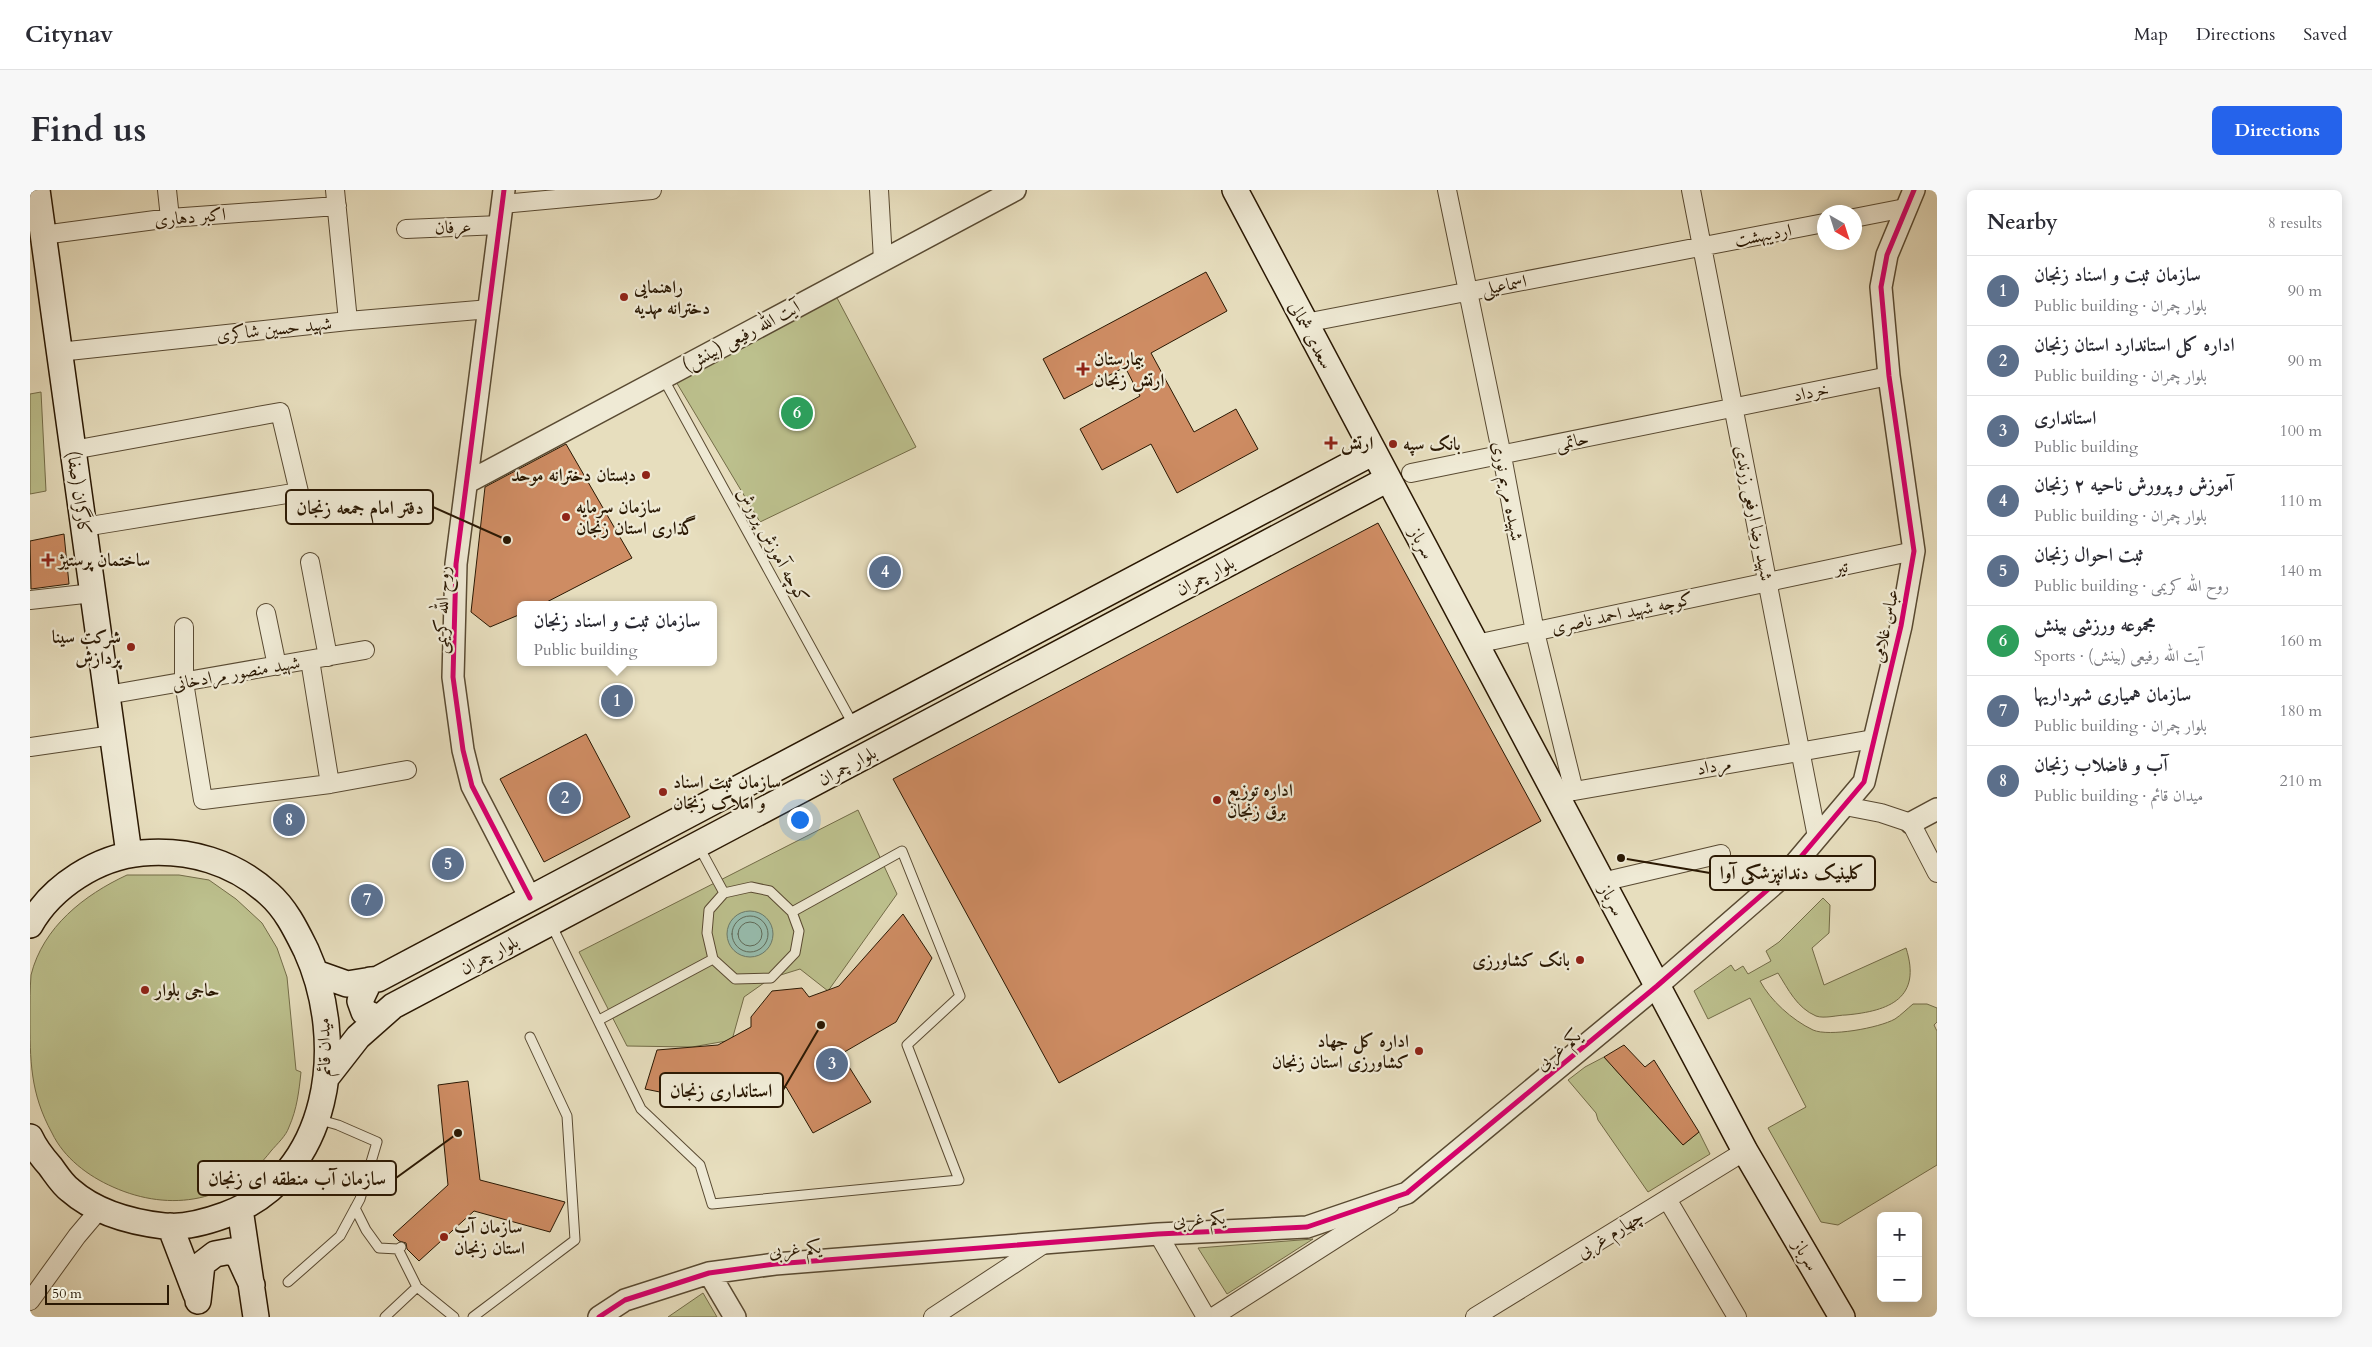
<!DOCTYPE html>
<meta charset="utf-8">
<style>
body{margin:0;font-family:Cardo,Amiri,serif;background:#f7f7f7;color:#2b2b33}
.controls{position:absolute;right:15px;bottom:15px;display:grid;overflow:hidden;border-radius:8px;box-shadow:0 2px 12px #0003}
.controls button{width:45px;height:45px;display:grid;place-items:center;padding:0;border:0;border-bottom:1px solid #e1e1e2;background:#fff;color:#2b2b33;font:25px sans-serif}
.compass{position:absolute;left:1787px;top:15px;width:45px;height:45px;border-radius:50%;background:#fff;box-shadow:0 2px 12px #0003;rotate:141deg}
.scale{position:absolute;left:15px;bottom:12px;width:124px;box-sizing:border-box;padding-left:5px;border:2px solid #2a1803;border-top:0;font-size:14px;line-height:18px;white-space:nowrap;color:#2a1803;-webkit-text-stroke:4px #efead5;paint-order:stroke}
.you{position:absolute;left:769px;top:629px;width:18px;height:18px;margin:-12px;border:4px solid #fff;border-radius:50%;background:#1a73e8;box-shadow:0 0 0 8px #1a73e833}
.badge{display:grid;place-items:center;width:32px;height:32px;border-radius:50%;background:#2563eb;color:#fff;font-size:16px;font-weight:700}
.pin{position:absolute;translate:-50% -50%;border:2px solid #fff;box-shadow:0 1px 5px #0006}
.popup{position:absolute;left:487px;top:411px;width:200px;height:65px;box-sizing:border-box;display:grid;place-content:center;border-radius:8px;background:#fff;filter:drop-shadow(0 1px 4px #0005);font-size:16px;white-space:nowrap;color:#7c7c81}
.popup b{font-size:19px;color:#2b2b33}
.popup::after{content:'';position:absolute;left:50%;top:100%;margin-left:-10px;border:10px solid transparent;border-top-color:#fff}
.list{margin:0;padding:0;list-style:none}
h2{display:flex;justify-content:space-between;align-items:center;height:65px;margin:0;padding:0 20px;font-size:21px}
h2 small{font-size:16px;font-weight:400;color:#7c7c81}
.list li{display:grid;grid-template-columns:32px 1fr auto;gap:15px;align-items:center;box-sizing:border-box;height:70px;padding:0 20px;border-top:1px solid #e1e1e2}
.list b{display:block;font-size:19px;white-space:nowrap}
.list p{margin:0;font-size:16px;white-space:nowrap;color:#7c7c81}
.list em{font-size:16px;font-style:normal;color:#7c7c81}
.map{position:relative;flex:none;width:1907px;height:1127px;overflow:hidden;border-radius:8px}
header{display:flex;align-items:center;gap:30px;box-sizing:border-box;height:70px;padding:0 25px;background:#fff;border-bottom:1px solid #e1e1e2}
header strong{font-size:24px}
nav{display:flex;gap:28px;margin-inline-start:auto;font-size:18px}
.intro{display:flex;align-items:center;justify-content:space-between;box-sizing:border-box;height:120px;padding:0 30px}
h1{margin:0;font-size:35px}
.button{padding:12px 22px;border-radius:8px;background:#2563eb;color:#fff;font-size:18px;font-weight:700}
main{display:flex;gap:30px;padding:0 30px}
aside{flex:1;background:#fff;border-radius:8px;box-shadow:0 2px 12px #0003}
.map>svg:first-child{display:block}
.green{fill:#bcc08d;stroke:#736c48}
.water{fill:#97bcad;stroke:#6b7a69}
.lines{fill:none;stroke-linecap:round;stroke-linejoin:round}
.shore{stroke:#606a58;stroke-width:1}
.building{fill:#ce8c63;stroke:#2a1803}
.service-casing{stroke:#594a32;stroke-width:11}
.minor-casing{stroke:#594a32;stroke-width:20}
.tertiary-casing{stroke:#594a32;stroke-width:24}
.secondary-casing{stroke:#2a1803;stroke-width:28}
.service{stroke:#efead5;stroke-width:9}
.minor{stroke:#efead5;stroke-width:18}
.tertiary{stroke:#efead5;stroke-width:21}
.secondary{stroke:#efead5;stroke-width:25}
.cycleway-casing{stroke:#efead5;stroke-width:8}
.cycleway{stroke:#d6006c;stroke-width:5}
.poi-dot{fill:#8f2418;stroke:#efead5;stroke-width:2}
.labels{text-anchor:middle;stroke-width:4.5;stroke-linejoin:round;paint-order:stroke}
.street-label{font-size:18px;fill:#2a1803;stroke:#efead5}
.poi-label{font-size:18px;font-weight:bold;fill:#2a1803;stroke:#efead5;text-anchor:start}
.leader{fill:none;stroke:#2a1803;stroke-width:2}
.callout-dot{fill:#2a1803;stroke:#efead5;stroke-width:2}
.callout{fill:#efead5;stroke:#2a1803;stroke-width:2}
.callout-label{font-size:19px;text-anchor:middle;font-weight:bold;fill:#2a1803}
</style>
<header>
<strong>Citynav</strong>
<nav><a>Map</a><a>Directions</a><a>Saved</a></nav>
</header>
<div class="intro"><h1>Find us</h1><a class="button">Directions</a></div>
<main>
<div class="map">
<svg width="1907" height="1127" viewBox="0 0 1907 1127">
<rect width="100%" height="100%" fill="#e7debe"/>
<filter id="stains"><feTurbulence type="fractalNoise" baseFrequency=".004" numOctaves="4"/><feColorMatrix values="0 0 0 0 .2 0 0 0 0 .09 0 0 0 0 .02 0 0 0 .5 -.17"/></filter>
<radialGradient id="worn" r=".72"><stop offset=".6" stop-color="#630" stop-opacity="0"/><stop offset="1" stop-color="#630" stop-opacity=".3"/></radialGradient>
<!-- green -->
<path class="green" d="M806,106L886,257L730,332L645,190Z
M11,202L16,301L0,304V204Z
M828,620L867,704L798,801L770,779L741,788L714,807L702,850L662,857L597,856L549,762Z
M97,685H149L179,690L206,709L232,733L247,758L257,787L266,880L271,882C269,901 267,919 259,937C256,946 247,954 241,961C202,1012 141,1023 83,997C58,986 34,968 22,943C0,903 0,870 0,826C0,813 0,798 1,785C13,737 54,705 97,685Z
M1793,708L1800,715L1799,743L1782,758L1794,795L1876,758C1892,808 1860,821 1816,825C1808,825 1794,829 1786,826C1767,818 1758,799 1748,783L1730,791C1740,810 1762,830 1783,840C1799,847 1849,838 1865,829C1871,825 1877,819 1883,814H1897L1907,818V832L1904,835L1907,841V975L1808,1035L1791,1032L1738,938L1776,917L1720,808L1678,829L1664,801L1701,775L1705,781L1713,776L1718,784L1741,771L1736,761L1749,752Z
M1574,867L1653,955L1669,942L1680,964L1618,1002L1568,930L1566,923L1538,890L1555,877Z
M1283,1049L1197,1104L1168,1058Z
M673,1103L687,1127H638Z"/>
<!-- water -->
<path class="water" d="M697 744a23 23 0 1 1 46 0a23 23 0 1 1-46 0Z"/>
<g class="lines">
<!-- shore -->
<path class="shore" d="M702 744a18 18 0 1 1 36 0a18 18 0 1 1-36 0Z
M708 744a12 12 0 1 1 24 0a12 12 0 1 1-24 0Z"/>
</g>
<!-- building -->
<path class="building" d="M1176,82L1197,121L1121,163L1164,242L1206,219L1228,259L1147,303L1121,254L1072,280L1050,239L1110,206L1095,177L1034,209L1013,169Z
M536,254L602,368L511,415H491V424L460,437L441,422L455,297Z
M1348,333L1511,631L1029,893L863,589Z
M34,344L39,394L1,399L0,351Z
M556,544L600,627L514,672L470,589Z
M873,724L902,768L866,832L811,864L841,912L783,943L756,897L704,917L615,899L627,860L688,855L721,837V827L742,801L772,798L779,807L809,796Z
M1594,855L1615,877L1624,870L1669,942L1653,955L1574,867Z
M438,891L450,990L535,1012L520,1042L444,1021L389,1071L377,1059L376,1053L369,1051L363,1045L418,995L408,895Z"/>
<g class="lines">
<!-- service casing -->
<g class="service-casing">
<path id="service" d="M633,188L824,536
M668,655L694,703
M721,697L740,701L762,722L769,741L765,763L741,788L705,789L683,769L677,743L679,720L694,703Z
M521,734L611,919L670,975L682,1014L929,990L877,855L930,806L872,661L762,722
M569,830L683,769
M325,1018L336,1040L349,1058L368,1059L371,1057
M368,1059L387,1097L424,1127
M258,1092L310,1046L330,1009L347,952L308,935L287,929
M355,1127L387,1097
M443,1127L545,1050L537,926L500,847"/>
</g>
<!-- minor casing -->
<g class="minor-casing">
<path id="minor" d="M137,0L140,28
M305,0L318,131
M849,0L853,70
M1417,0L1472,266L1505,442L1544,601
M1661,0L1787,647
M473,14L622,0
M1824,28L1875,18
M376,39L470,35
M13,45L140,28L307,16
M1275,133L1794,33
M29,162L318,131L460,119
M43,260L250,222L269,302L54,337
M1381,283L1859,186
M280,372L298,467
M0,410L63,403
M236,423L247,476
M154,437V492L173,610L300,594L377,580
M1446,454L1884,361
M280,470L300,594
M77,505L335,460
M0,557L83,545
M1533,603L1843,549
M1815,616L1851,623L1881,633L1907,683
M1572,692L1691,664
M1637,1009L1707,1127
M1128,1044L1176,1127
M0,1111L47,1046L69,1020
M903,1127L1014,1054
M1183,1127L1360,1014
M1445,1127L1715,961"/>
</g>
<!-- tertiary casing -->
<g class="tertiary-casing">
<path id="tertiary" d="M474,0L426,374L423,487L433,560L442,596L500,708
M438,292L985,0
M1881,633L1907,619
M679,1083L705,1127
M569,1127L595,1110L679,1083L745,1074L1128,1044L1277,1037L1377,1003L1627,796L1758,682L1834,592L1871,436L1884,361L1859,186L1851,97L1857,65L1884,0"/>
</g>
<!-- secondary casing -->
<g class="secondary-casing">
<path id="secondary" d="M7,0L99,664
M1205,0L1715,961L1812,1127
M0,735C22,696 68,667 112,663C159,659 204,672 239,704C256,719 266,740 276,760C318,852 302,986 195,1025C176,1032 154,1038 134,1036C100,1032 66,1023 40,1000C32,994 26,984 20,976C12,967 5,958 0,947
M286,783L317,794L348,789L1344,262
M340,790L330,811L334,822L349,828
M296,888L328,847L363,816L1358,289
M210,1019L226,1127
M140,1036L166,1104
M168,1111L172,1074L185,1064L201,1061L209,1067L222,1095"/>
</g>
<!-- service -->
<use href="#service" class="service"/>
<!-- minor -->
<use href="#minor" class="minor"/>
<!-- tertiary -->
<use href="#tertiary" class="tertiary"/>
<!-- secondary -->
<use href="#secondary" class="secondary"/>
<!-- cycleway casing -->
<g class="cycleway-casing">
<path id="cycleway" d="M474,0L426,374L423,487L433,560L442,596L500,708
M569,1127L595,1110L679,1083L745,1074L1128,1044L1277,1037L1377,1003L1627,796L1758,682L1834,592L1871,436L1884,361L1859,186L1851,97L1857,65L1884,0"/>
</g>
<!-- cycleway -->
<use href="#cycleway" class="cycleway"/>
</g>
<!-- markers -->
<g class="poi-dot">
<circle cx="594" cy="107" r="5"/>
<path d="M1050.5 171.5h5v5h5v5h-5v5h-5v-5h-5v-5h5z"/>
<path d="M1298.5 245.5h5v5h5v5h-5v5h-5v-5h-5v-5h5z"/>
<circle cx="1363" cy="254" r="5"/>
<circle cx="616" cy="285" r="5"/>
<circle cx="536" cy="327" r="5"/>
<path d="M15.5 362.5h5v5h5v5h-5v5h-5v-5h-5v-5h5z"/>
<circle cx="101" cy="457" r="5"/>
<circle cx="633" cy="602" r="5"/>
<circle cx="1187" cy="610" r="5"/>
<circle cx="1550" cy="770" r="5"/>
<circle cx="115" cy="800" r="5"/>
<circle cx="1389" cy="861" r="5"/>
<circle cx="414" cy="1047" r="5"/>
</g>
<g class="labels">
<!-- street labels -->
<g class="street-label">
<text transform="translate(160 27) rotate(-5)" y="6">اکبر دهاری</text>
<text transform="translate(423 37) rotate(-2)" y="6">عرفان</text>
<text transform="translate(1733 45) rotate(-11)" y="6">اردیبهشت</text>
<text transform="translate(1474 95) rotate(-11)" y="6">اسماعیلی</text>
<text transform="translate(244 139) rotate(-6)" y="6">شهید حسین شاکری</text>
<text transform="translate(1281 145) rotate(62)" y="6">سعدی شمالی</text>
<text transform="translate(711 146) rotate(-28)" y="6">آیت الله رفیعی (بینش)</text>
<text transform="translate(1781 202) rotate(-11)" y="6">خرداد</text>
<text transform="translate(1542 251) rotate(-12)" y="6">حاتمی</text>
<text transform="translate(1478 301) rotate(79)" y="6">شهیده مریم نوری</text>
<text transform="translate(49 303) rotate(82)" y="6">کارگران (صفا)</text>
<text transform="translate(1724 323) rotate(79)" y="6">شهید رضا ارفعی زرندی</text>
<text transform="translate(1392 353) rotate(62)" y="6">سرباز</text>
<text transform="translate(743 355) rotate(61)" y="6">کوچه آموزش پرورش</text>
<text transform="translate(1811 377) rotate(-12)" y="6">تیر</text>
<text transform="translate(1175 386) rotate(-28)" y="6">بلوار چمران</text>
<text transform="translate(412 420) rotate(-88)" y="6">روح الله کریمی</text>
<text transform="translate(1592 423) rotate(-12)" y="6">کوچه شهید احمد ناصری</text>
<text transform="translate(1855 436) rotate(-78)" y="6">عباس غلامی</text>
<text transform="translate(206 483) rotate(-10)" y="6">شهید منصور مرادخانی</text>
<text transform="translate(817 576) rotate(-28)" y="6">بلوار چمران</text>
<text transform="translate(1684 576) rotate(-10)" y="6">مرداد</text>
<text transform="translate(1582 710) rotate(62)" y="6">سرباز</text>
<text transform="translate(459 765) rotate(-28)" y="6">بلوار چمران</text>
<text transform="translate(294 857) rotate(-91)" y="6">میدان قائم</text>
<text transform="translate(1528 860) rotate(-40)" y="6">یکم غربی</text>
<text transform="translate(1169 1029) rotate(-3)" y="6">یکم غربی</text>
<text transform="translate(1580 1044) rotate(-32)" y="6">چهارم غربی</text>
<text transform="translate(765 1059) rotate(-5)" y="6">یکم غربی</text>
<text transform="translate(1776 1065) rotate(59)" y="6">سرباز</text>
</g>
<!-- poi labels -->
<g class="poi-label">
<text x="604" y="103">راهنمایی<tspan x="604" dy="21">دخترانه مهدیه</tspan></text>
<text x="1064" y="175">بیمارستان<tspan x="1064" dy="21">ارتش زنجان</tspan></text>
<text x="1311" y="259">ارتش</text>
<text x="1373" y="260">بانک سپه</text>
<text x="606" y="291" text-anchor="end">دبستان دخترانه موحد</text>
<text x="546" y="323">سازمان سرمایه<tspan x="546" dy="21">گذاری استان زنجان</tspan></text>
<text x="29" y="376">ساختمان پرستیژ</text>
<text x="91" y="453" text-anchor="end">شرکت سینا<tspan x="91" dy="21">پردازش</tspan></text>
<text x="643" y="598">سازمان ثبت اسناد<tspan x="643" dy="21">و املاک زنجان</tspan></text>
<text x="1197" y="606">اداره توزیع<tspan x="1197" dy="21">برق زنجان</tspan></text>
<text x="1540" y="776" text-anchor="end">بانک کشاورزی</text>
<text x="125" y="806">حاجی بلوار</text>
<text x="1379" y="857" text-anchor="end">اداره کل جهاد<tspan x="1379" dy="21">کشاورزی استان زنجان</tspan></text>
<text x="424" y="1043">سازمان آب<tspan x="424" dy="21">استان زنجان</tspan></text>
</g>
</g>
<!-- callouts -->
<path class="leader" d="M477 350L403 317M1591 668L1680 683M791 835L753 900M428 943L366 988"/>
<g class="callout-dot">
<circle cx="477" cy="350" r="5"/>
<circle cx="1591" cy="668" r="5"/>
<circle cx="791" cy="835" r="5"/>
<circle cx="428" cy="943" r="5"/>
</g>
<g class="callout">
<rect x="256" y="300" width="147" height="34" rx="5"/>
<rect x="1680" y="666" width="165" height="34" rx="5"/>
<rect x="630" y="883" width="123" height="34" rx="5"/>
<rect x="168" y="971" width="198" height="34" rx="5"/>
</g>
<g class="callout-label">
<text x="330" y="324">دفتر امام جمعه زنجان</text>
<text x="1762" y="689">کلینیک دندانپزشکی آوا</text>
<text x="691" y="907">استانداری زنجان</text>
<text x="267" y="995">سازمان آب منطقه ای زنجان</text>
</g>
<rect width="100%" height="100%" filter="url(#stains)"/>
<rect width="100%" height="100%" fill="url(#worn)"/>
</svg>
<div class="controls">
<button>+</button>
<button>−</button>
</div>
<svg class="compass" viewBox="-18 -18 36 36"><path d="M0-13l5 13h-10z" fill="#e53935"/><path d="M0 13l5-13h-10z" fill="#7c7c81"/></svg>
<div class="scale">50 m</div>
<div class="you"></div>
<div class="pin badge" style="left:587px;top:511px;background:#5c6f8a">1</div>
<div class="popup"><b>سازمان ثبت و اسناد زنجان</b>Public building</div>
<div class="pin badge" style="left:535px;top:608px;background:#5c6f8a">2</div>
<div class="pin badge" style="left:802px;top:874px;background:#5c6f8a">3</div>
<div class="pin badge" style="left:855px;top:382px;background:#5c6f8a">4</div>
<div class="pin badge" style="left:418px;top:674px;background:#5c6f8a">5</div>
<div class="pin badge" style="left:767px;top:223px;background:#2e9e5b">6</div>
<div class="pin badge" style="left:337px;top:710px;background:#5c6f8a">7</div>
<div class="pin badge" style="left:259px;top:630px;background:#5c6f8a">8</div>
</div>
<aside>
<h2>Nearby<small>8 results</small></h2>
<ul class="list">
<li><span class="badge" style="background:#5c6f8a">1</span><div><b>سازمان ثبت و اسناد زنجان</b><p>Public building · بلوار چمران</p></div><em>90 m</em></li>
<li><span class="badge" style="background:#5c6f8a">2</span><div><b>اداره کل استاندارد استان زنجان</b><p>Public building · بلوار چمران</p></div><em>90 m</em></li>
<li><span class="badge" style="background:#5c6f8a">3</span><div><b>استانداری</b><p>Public building</p></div><em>100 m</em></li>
<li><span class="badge" style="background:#5c6f8a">4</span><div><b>آموزش و پرورش ناحیه ۲ زنجان</b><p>Public building · بلوار چمران</p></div><em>110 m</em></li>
<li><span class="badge" style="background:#5c6f8a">5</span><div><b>ثبت احوال زنجان</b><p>Public building · روح الله کریمی</p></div><em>140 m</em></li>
<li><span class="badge" style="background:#2e9e5b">6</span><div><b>مجموعه ورزشی بینش</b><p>Sports · آیت الله رفیعی (بینش)</p></div><em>160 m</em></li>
<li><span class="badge" style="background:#5c6f8a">7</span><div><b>سازمان همیاری شهرداریها</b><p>Public building · بلوار چمران</p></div><em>180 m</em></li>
<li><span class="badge" style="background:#5c6f8a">8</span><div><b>آب و فاضلاب زنجان</b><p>Public building · میدان قائم</p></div><em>210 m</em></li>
</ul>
</aside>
</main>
